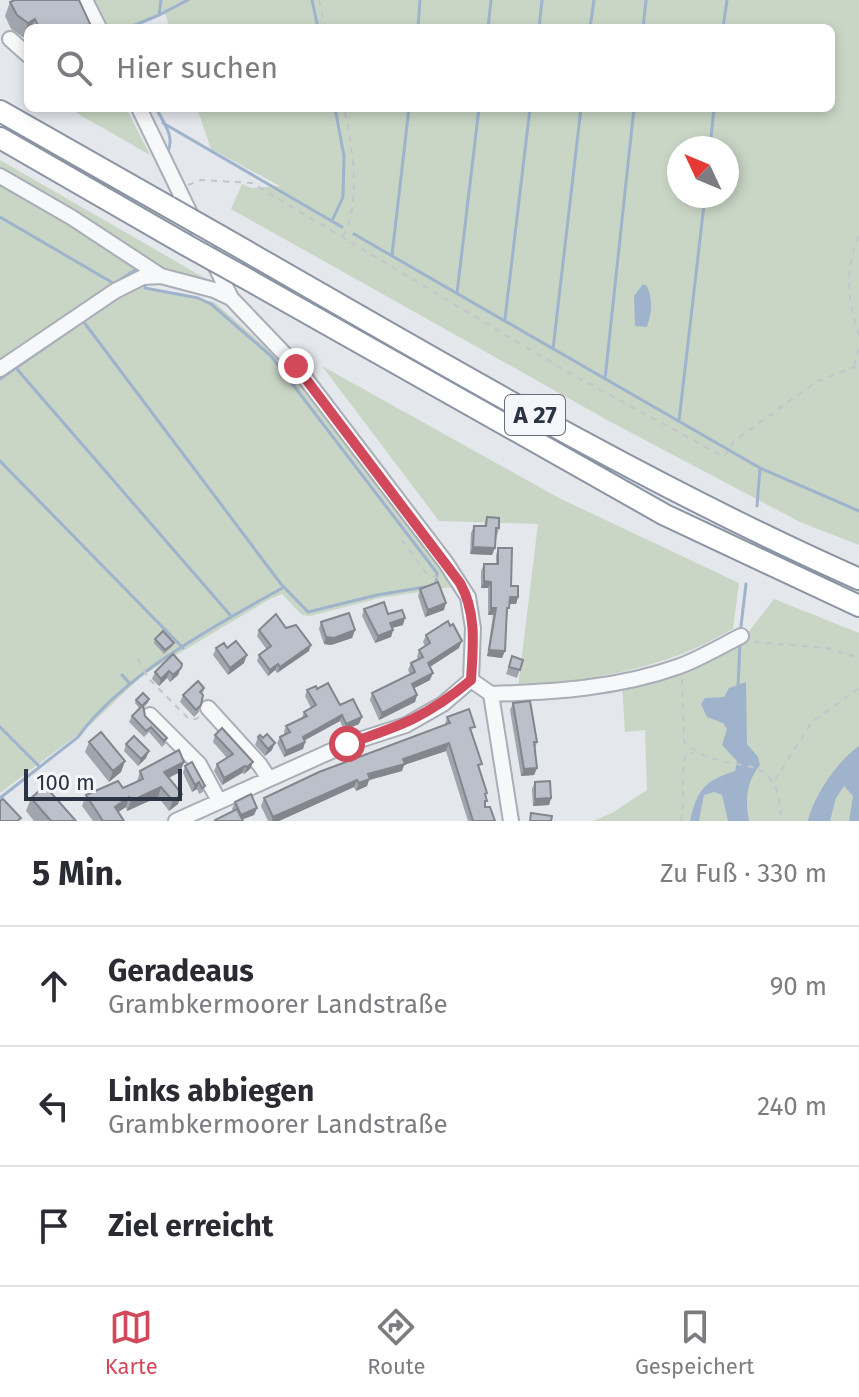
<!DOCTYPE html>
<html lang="de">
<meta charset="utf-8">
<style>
body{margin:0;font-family:"Fira Sans",sans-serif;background:#f2f2f3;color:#2b2b33}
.compass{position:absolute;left:667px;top:136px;width:72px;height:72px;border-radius:50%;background:#fff;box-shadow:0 4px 12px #0003;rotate:314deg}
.scale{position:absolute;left:24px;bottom:20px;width:158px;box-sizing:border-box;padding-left:8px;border:4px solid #2b3445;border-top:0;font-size:22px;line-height:28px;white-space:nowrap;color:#2b3445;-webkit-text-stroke:6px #f4f6f9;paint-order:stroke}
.stop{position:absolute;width:24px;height:24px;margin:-18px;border:6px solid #d1495b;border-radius:50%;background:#fff}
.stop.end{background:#d1495b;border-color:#fff;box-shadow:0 2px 8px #0008}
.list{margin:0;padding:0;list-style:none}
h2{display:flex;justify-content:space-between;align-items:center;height:104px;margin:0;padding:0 32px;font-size:34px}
h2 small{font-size:26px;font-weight:400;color:#7c7c81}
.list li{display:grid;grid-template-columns:52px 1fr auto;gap:24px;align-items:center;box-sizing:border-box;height:120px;padding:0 32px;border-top:2px solid #e1e1e2}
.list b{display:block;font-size:30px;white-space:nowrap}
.list p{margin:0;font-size:26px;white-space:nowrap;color:#7c7c81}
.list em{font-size:26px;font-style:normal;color:#7c7c81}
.icon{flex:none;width:44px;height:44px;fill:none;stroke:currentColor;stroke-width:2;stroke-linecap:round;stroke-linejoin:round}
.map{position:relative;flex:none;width:859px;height:821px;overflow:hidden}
.search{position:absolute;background:#fff;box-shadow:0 4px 12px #0003;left:24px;right:24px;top:24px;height:88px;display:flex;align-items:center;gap:20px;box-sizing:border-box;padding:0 28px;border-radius:12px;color:#7c7c81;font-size:30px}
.sheet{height:464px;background:#fff}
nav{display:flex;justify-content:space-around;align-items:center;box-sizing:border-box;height:112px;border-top:2px solid #e1e1e2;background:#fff;font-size:22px;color:#7c7c81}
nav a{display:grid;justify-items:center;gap:4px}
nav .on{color:#d1495b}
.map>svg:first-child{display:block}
.green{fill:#c9d6c5;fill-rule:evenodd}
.water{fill:#9fb4cc}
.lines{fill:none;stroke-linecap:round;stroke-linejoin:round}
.stream{stroke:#9fb4cc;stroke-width:3}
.minor-casing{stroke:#a9aeb7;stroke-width:18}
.highway-casing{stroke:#8b94a3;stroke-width:24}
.path{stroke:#c2c5cb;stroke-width:2;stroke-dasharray:6 6;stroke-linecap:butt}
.minor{stroke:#f7f8fa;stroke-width:14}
.highway{stroke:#fff;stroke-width:20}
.highway-bridge-casing{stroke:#8b94a3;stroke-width:24;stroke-linecap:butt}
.highway-bridge{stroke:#fff;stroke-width:20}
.wall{fill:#a1a5ae}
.shaded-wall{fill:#83868d}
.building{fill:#bbc0ca;stroke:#83868d;stroke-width:2}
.route{stroke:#d1495b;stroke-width:10}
.labels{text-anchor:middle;stroke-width:7;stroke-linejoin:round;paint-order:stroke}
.shield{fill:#f4f6f9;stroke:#676e7b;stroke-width:2}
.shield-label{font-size:24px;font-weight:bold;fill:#2b3445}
</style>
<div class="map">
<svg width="859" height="821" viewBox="0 0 859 821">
<rect width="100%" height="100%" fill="#e4e7ec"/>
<!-- green -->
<path class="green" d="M92,0H859V545L800,522L609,421L231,209L242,184L251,188L280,186L211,149L197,108H831V28H170L165,14L125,28H106ZM679,148H727V196H679Z
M68,108H126L150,155Z
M0,160L208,280L170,273L156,266L157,263L141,254H138L0,173Z
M0,182L147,270L0,366Z
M138,287L214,302L274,354L404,519L452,587L380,598L310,616L302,615L282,594L268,600L143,675L89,726L0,793V377Z
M322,366L559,498L739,583L733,629C719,636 704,645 689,651C635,673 575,682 518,688L538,524L439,521Z
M774,599L859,633V821H593L612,813L647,790L645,730L625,732L622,685L664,680L736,648Z"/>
<!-- water -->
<path class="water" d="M643,284L647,286C653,300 652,312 647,327L635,326L634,296Z
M746,682L747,744L758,757L760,765C746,783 745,799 749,821H728L722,795L714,792L704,795L699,821H690C697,790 704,781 735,771L737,761L722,745L727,729L723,723L707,717L701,704L705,698L724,697L729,688Z
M859,746V821H849L853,796L844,786L836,798L830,821H808C813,797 839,759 859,746Z"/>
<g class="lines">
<!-- stream -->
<path class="stream" d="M312,0L318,28
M159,15L188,0
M128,28L159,15L161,0
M418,28L420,0
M488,28L491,0
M539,28L542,0
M590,28L594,0
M643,28L646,0
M723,28L727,0
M156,108C163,122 175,136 168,151
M163,123L342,227
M710,148L714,108
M0,217L113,283
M332,221L343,197L344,156L335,108
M354,234L760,468L757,506
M392,255L409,108
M145,285V288L198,298L211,304L271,356L437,573L436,584
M457,293L479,108
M89,300L135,270
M505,319L530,108
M83,321L281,584L308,612L377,595L425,587
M553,349L581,108
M16,368L231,616
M0,379L79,324
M605,379L634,108
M679,421L705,196
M0,461L183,648
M760,468L859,511
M741,626L746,584
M122,675L130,684
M738,687L740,644
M0,727L40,767
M0,798L78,737C124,674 216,625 284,587"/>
<!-- minor casing -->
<g class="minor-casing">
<path id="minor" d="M85,0L99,28
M10,39L28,55
M139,108L231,298L296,366L446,563L468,597L473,628L471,680L443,704L406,725L347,744L176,821
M0,176L71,217L161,276
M0,369L115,291L143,277L161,276L214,290L231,298
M471,680L491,694L511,821
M491,694C555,692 619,688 680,666C701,658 721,646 741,636
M208,708L260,765L269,779
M150,715L199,764L219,801"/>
</g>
<!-- highway casing -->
<g class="highway-casing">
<path id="highway" d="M0,111L169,207
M0,138L186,245
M220,236C430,356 638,481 859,579
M240,275L665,515L859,606"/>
</g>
<!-- path -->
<path class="path" d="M319,0L325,28
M188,185L201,180L252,183L566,371L724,457L734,441L816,382L854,367L859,371
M343,236C362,204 352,143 344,108
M859,236C844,271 848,301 859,336
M854,366L859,348
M402,540L426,573L440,579
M754,642L827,648L859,658
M138,659L148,678L189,719H196L199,717
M682,679L684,742C727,782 780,740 781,821
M775,780L812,722L859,688
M681,821C686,800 680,779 685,757L694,752"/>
<!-- minor -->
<use href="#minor" class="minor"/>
<!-- highway -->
<use href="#highway" class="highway"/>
<!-- highway-bridge casing -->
<g class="highway-bridge-casing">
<path id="highway-bridge" d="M169,207L220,236
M186,245L240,275"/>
</g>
<!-- highway-bridge -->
<use href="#highway-bridge" class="highway-bridge"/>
</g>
<!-- wall -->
<path class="wall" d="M10,2L92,28H28V34L23,37L11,29L5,16Z
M487,517L499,528L492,555L470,554L471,533L474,526H484Z
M498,548L511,586L518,597L516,604H509L507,615L502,658L487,656L493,615H488V588H481V571L484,564H496V555Z
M420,589L444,610L425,617L418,596Z
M364,609L388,614L403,625L392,628L393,630L391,637L375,643L362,616Z
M321,622L355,630L352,638L331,645L324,644L319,629Z
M286,628L309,651L277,673L275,670L268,676L257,661L259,655L267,650L257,636L259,630Z
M426,635L459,648L430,667V680L414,688L417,695L415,702L379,720L370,700L372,693L410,674L408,670L411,663L418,660L417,657L419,650L425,646L423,642Z
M155,639L173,646L164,654L154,643Z
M216,648H227L244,663L228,675L213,655Z
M512,656L523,660L517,678L506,674Z
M182,664L178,675L170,682L167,678L159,686L152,679L155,672Z
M204,688L199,712L194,717L180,702L183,695Z
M317,689L340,705L359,724L344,730L340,721L304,740L305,742L303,749L284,757L277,743L280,737L285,734L284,732L286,726L302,718L304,712L311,708L305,696L307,690Z
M149,699L148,703L144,707L145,716L167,738L165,744L162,747L149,732L144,737L129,722L132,716L139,708L135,703L136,700Z
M513,703L537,742L535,749L537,768L534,775L521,776L510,710Z
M447,717L472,734L486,797L485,807L495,821H468L446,751L404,765L402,771L369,780L367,786L356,791L354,787L279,821H268L261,806L264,798L445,725Z
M215,735L253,762L250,769L244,774L242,773L222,785L214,771L217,764L227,758L213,742Z
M258,737L263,738L272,750L265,756L255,745Z
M89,742L125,761L121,772L109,782L85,752Z
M126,744L146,758L138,766L124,751Z
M184,762L180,772L169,778L178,804L169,811L158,797L127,811L126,807L118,812L124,821H93L82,806L86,795L123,788L137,782L140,771Z
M185,766L205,786L203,792L199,794L197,789L192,792L183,773Z
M535,782L551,798L549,805L533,806L532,789Z
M31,798L76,821H34L26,811Z
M235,802L257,808L254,815L215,821L233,811L232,809Z"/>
<!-- shaded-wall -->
<path class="shaded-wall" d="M35,19L32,28H28V34L23,37L28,23Z
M473,547L495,548L492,555L470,554Z
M484,581L491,582L488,588H481Z
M510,597H518L516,604H507Z
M446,603L444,610L425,617L428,610Z
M491,608H496L493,615H488Z
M405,618L403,625L388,629L390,623Z
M355,630L352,638L331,645L324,644L326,637Z
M393,630L391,637L375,643L378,636Z
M462,641L459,648L425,670L428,663Z
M311,645L309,651L277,673L280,667Z
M489,650L505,651L502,658L487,656Z
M247,655L244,663L228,675L230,668Z
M278,664L275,670L268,676L270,670Z
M181,668L178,675L170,682L173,675Z
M169,671L167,678L159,686L161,679Z
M433,673L430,680L409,691L412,684Z
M417,695L415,702L379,720L382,713Z
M342,715L340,721L300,743L303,737Z
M362,717L359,724L344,730L346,724Z
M305,742L303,749L284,757L286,751Z
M275,743L272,750L265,756L268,749Z
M449,743L446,751L404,765L402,771L369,780L367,786L356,791L359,783L368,774L403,759Z
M149,751L146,758L138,766L141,759Z
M125,761L121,772L109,782L113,771Z
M184,762L180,772L160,782L164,772Z
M253,762L250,769L244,774L247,767Z
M245,766L242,773L222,785L224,778Z
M537,768L534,775L521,776L524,769Z
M357,780L354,787L279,821H272L273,817Z
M199,782L197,789L192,792L195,785Z
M161,787L158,797L127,811L131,801Z
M182,794L178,804L169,811L173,801Z
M129,797L126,807L111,817L115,807Z
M551,798L549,805L533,806L535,799Z
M257,808L254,815L239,821L241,815Z"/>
<!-- building -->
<path class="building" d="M15,0H79L92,28H39L35,19L28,23L17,15L10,2Z
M487,517L499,518V528H496L495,548L473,547L474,526H486Z
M498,548H512L511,586H518V597H510L509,608H507L505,651L489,650L496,608H491V582L484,581V564H498Z
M438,582L446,603L428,610L420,589Z
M384,602L388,614L402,610L405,618L390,623L393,630L378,636L364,609Z
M349,613L355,630L334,638L326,637L321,622Z
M276,614L286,628L296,625L311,645L280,667L278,664L270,670L259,655L271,646L259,630Z
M448,621L450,626L453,624L462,641L428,663L433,673L412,684L417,695L382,713L372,693L415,672L411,663L423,657L419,650L430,643L426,635Z
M163,631L174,643L165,650L155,639Z
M236,641L247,655L230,668L216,648L224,643L227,648Z
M173,654L182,664L181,668L173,675L169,671L161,679L155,672Z
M512,656L523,660L520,670L509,667Z
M198,681L204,688L200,692L203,695L201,705L196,710L183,695Z
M328,683L340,705L353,699L362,717L346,724L342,715L303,737L305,742L286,751L280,737L290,732L286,726L307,716L304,712L316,705L307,690L316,686L317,689Z
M143,693L149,699L142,706L136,700Z
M530,701L537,742H534L537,768L524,769L513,703Z
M143,705L145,716L167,738L164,741L151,727L146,731L132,716Z
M469,709L475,727L470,728L482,764L478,765L487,793L485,794L487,801H485V807H490L495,821H473L449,743L403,759L405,764L368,774L370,779L359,783L357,780L273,817L264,798L319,772L450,723L447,717Z
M222,728L253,762L247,767L245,766L224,778L217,764L233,754L215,735Z
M101,732L125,761L113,771L89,742Z
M267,734L275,743L268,749L258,737L260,735L263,738Z
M134,736L149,751L141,759L126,744Z
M179,750L184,762L164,772L182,794L173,801L161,787L131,801L129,797L115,807L124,821H103L86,795L118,781L123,788L143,779L140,771Z
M192,762L205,786L202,788L199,782L195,785L185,766Z
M550,781L551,798L535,799V782Z
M45,786L76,821H51L31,798Z
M251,794L257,808L241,815L235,802Z
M3,799L21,818L17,821H0V801Z
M237,809L243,821H215V820Z
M531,813L552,816L551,821H530Z"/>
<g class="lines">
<!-- route -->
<path class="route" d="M296,366L460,583C477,613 473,647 471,680C427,717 400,726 347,744"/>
</g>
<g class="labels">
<!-- shield labels -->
<rect class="shield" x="505" y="395" width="60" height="40" rx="6"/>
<g class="shield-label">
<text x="535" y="423">A 27</text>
</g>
</g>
</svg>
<svg class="compass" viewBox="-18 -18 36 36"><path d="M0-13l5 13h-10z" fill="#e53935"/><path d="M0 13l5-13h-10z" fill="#7c7c81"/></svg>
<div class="scale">100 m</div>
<div class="stop" style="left:347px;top:744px"></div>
<div class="stop end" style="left:296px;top:366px"></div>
<div class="search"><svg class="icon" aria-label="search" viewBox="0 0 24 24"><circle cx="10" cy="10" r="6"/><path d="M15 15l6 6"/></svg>Hier suchen</div>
</div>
<section class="sheet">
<h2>5 Min.<small>Zu Fuß · 330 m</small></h2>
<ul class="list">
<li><svg class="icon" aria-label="ahead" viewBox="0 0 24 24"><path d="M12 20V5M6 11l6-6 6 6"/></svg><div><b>Geradeaus</b><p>Grambkermoorer Landstraße</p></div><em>90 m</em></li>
<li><svg class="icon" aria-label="left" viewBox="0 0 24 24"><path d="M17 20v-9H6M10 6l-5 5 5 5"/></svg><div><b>Links abbiegen</b><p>Grambkermoorer Landstraße</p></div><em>240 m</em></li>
<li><svg class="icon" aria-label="arrive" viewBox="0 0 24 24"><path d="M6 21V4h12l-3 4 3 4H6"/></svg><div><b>Ziel erreicht</b></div></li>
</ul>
</section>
<nav>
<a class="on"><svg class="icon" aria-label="map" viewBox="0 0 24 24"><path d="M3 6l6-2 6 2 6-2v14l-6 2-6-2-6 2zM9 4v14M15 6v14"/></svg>Karte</a>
<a><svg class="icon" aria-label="directions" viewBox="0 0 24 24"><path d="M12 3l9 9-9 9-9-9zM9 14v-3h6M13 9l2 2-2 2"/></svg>Route</a>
<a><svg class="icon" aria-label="saved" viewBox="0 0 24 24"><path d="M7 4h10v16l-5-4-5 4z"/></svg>Gespeichert</a>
</nav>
